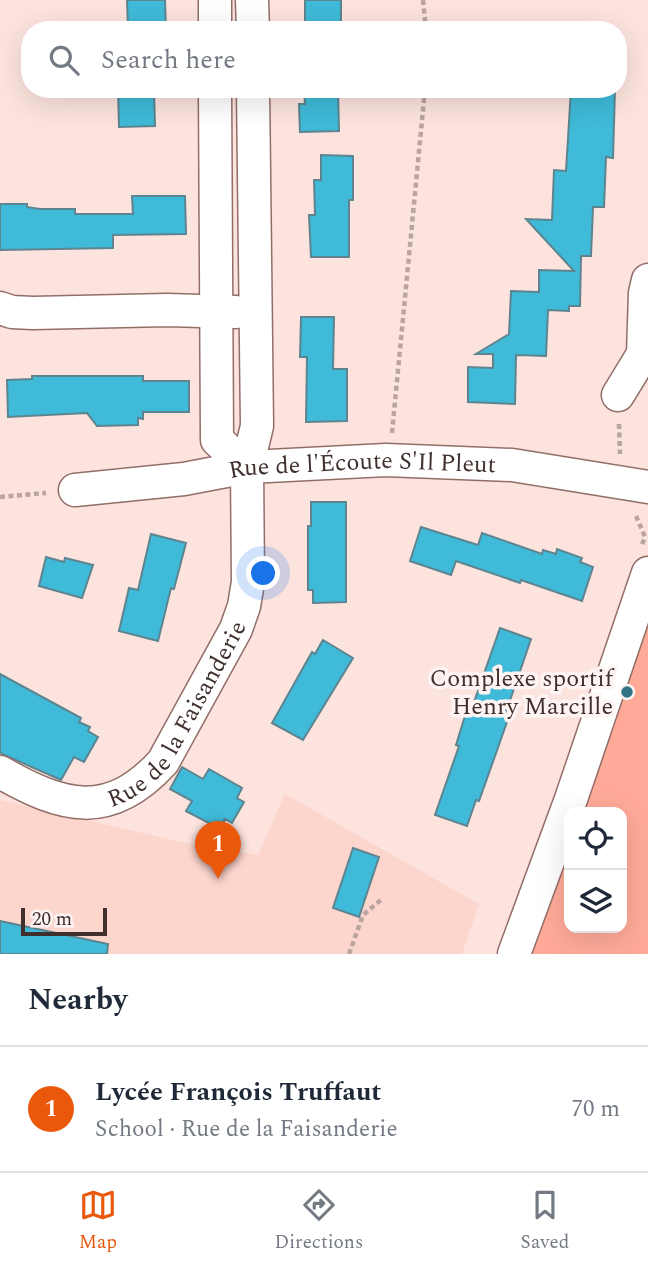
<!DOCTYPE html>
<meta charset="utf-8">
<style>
body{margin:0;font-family:Spectral,serif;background:#f6f6f7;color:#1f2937}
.controls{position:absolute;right:21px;bottom:21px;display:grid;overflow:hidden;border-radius:14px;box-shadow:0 7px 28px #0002}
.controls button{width:63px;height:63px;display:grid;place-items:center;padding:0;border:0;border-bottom:2px solid #e0e1e3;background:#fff;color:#1f2937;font:35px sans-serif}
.scale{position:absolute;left:21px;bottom:18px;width:86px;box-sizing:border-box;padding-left:7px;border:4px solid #40302d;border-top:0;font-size:19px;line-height:24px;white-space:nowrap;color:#40302d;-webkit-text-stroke:5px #fdf4f3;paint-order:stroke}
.you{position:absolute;left:264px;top:574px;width:24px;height:24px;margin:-18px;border:5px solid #fff;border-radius:50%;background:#1a73e8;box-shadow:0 0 0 10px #1a73e833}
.badge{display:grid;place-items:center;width:46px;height:46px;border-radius:50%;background:#ea580c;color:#fff;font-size:23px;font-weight:700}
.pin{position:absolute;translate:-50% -58px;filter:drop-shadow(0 2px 4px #0008)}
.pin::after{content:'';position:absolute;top:37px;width:24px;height:21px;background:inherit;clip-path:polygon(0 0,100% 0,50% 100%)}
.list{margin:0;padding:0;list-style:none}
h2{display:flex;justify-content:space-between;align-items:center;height:91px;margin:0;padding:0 28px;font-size:30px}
h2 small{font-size:23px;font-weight:400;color:#747a83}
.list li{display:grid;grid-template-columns:46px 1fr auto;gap:21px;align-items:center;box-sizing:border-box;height:126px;padding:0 28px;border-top:2px solid #e0e1e3}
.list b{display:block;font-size:26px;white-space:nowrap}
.list p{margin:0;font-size:23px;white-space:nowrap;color:#747a83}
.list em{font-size:23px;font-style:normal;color:#747a83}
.icon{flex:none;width:38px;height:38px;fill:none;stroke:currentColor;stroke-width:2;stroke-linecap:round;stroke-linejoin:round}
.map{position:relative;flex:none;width:648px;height:954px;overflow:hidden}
.search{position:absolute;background:#fff;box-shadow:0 7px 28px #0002;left:21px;right:21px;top:21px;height:77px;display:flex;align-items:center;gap:18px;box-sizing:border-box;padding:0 24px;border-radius:28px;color:#747a83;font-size:26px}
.sheet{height:217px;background:#fff}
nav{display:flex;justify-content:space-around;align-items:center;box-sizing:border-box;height:98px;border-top:2px solid #e0e1e3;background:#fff;font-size:19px;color:#747a83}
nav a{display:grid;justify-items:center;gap:4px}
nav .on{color:#ea580c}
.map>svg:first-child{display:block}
.built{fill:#fcd5cd}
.green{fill:#fa9;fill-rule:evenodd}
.building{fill:#3fbad8;stroke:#5d848f;stroke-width:2}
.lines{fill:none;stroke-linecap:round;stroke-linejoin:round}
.minor-casing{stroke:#926e67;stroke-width:35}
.path{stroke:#baa4a0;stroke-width:4.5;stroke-dasharray:5 3.5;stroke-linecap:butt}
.minor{stroke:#fff;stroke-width:32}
.poi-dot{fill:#327486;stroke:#fdf4f3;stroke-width:2.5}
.labels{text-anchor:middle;stroke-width:7;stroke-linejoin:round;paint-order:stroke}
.street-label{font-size:24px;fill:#40302d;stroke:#fdf4f3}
.poi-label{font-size:24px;fill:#40302d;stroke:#fdf4f3;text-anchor:end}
</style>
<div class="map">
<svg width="648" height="954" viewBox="0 0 648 954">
<rect width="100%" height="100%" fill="#fce3de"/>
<!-- built -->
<path class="built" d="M285,794L479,904L462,954H0V800L190,844L258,855Z"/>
<!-- green -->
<path class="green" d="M648,572V954H516ZM569,812H622V928H569Z"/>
<!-- building -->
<path class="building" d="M127,0H165L166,30H128Z
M305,0H341V30H305Z
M118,89H154L155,126L119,127Z
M304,89H338L339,131L300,132L299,104H305Z
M571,89H615L613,158L606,157L604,207H593L591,256H581L580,306H569V311L548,310L546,356L516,355L515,404L468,402V367L493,368V354H476L509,334L511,291L539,292V270L574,271L526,219L552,220L554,170L566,171Z
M321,155L353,156V200H349V257H311L309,215H315L314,180H321Z
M132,196H185L186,234L113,235V248L0,250V204H27V207L40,209H75V214H133Z
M301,317H334L333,369H347V421L306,422L307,357H300Z
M32,376H143V381H189V412H143V419L138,418V425L97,426L87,413L8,417L7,380L32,379Z
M311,502H346V602L313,603V590H308V526H311Z
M421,527L478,545L482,533L542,554L543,550L556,554L557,549L582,558L580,562L593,567L582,601L521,580L520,583L456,561L451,575L410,561Z
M151,534L186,543L174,589L171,588L158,641L119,631L129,588L138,590Z
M46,557L64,562L65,558L93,565L82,598L39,586Z
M500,628L531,639L505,715L509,716L500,742L479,801L476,800L467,826L435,815L459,746L456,745L469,703L473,705Z
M323,640L353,658L303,740L272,723L312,652L315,654Z
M0,674L81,718L79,722L90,727L88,731L98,737L84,762L74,757L61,780L0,753Z
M182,767L203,779L209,769L242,788L237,798L244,802L232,823L225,819L220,829L186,811L192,801L170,789Z
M353,848L379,857L359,917L333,908Z
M0,921L108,944L107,954H0Z"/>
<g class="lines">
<!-- minor casing -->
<g class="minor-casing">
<g id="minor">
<path d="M215,0V30"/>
<path d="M252,0L253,30"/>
<path d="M215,89L217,440L247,467"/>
<path d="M0,308L12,312L33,313L167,310L236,312"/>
<path d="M618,395L643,354L645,293L648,280"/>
<path id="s1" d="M75,490L184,479L247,467L386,460L512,465L648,487"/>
<path id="s2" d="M0,772C63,808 109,821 163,762L236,629L244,606L248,582L247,467L257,426L253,89"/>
<path d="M514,954L571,799L648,573"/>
</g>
</g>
<!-- path -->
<path class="path" d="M423,0L426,30
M619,424L620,454
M392,433L425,89
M0,497L46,493
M636,516L645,537L641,547
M349,954L363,915L382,899"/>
<!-- minor -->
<use href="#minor" class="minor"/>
</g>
<!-- markers -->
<circle class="poi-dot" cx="627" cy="692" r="7"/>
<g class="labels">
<!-- street labels -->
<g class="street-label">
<text dy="8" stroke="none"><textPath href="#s1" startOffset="289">Rue de l'Écoute S'Il Pleut</textPath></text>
<text dy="8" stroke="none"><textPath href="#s2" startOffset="228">Rue de la Faisanderie</textPath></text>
</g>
<!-- poi labels -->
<g class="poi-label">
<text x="613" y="686">Complexe sportif<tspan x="613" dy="28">Henry Marcille</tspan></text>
</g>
</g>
</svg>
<div class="controls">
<button><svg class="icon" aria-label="locate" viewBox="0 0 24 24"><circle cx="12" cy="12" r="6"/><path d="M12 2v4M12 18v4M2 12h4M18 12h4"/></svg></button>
<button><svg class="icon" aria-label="layers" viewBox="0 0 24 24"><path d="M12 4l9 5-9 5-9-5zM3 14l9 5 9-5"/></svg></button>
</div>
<div class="scale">20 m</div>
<div class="you"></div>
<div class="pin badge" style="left:218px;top:879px">1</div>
<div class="search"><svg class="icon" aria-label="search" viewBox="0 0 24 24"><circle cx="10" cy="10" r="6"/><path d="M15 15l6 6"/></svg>Search here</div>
</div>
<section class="sheet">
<h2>Nearby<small></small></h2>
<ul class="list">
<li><span class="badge">1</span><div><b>Lycée François Truffaut</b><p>School · Rue de la Faisanderie</p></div><em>70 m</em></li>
</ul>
</section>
<nav>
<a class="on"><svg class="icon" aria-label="map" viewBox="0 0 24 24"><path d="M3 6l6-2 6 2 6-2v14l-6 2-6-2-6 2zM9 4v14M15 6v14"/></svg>Map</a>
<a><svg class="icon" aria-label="directions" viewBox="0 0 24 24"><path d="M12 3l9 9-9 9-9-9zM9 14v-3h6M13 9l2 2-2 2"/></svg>Directions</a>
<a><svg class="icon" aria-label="saved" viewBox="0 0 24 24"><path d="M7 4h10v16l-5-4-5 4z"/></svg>Saved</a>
</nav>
